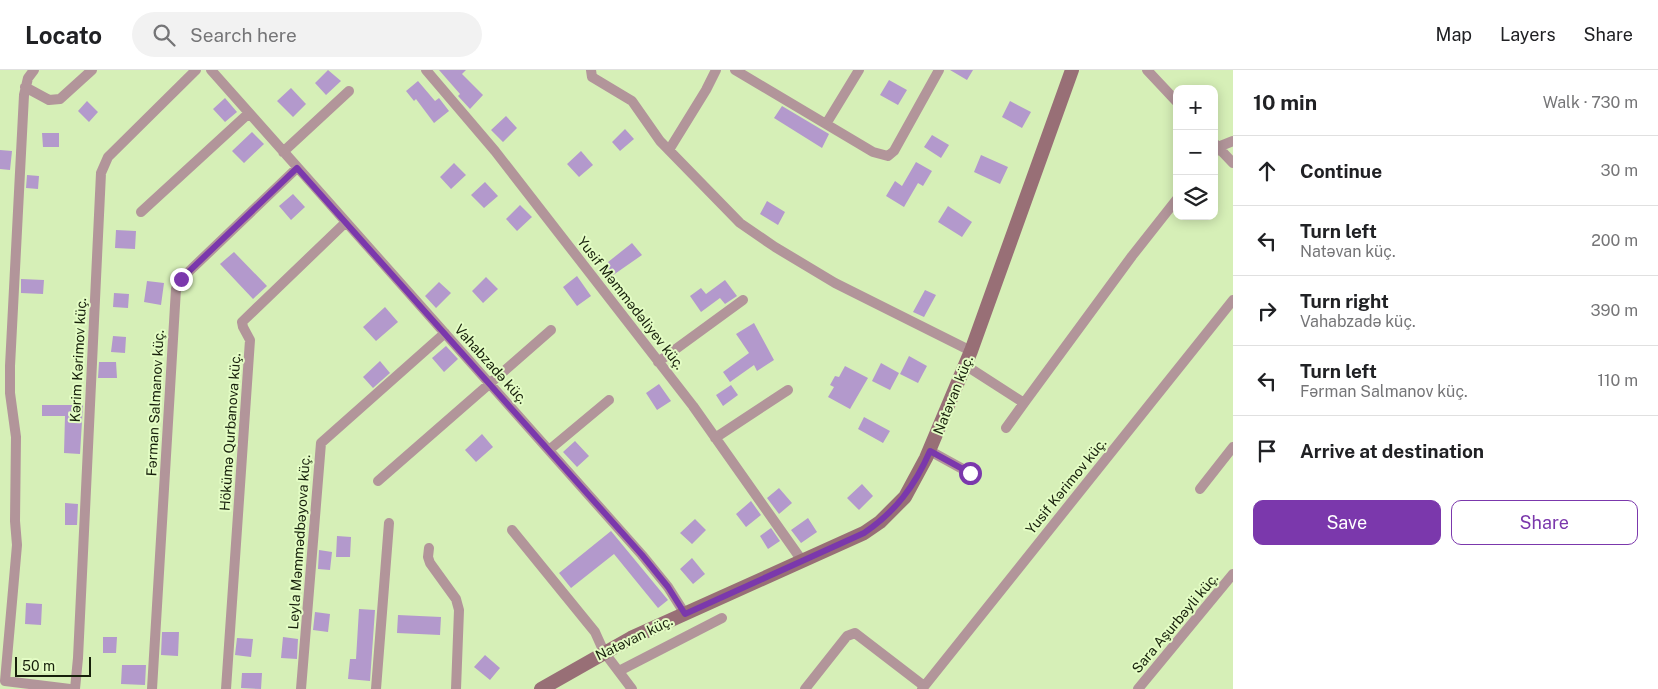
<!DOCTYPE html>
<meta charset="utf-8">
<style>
body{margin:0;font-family:"Public Sans",sans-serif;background:#f2f2f2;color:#202124}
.controls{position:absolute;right:15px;top:15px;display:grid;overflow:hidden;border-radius:10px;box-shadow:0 2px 12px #0003}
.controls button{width:45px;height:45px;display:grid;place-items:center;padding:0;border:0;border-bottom:1px solid #e0e0e0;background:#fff;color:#202124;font:25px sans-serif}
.scale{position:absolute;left:15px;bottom:12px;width:76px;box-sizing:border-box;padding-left:5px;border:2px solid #17200b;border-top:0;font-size:14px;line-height:18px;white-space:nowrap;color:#17200b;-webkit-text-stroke:4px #e3fcc4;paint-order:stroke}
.stop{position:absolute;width:15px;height:15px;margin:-11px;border:4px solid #7b38ac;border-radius:50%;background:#fff}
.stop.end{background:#7b38ac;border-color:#fff;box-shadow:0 1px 5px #0008}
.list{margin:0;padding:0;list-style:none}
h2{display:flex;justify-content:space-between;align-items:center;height:65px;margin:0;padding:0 20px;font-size:21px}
h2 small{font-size:16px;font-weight:400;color:#757577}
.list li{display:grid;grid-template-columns:32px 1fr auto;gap:15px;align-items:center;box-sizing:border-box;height:70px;padding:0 20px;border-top:1px solid #e0e0e0}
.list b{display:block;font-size:19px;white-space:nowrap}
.list p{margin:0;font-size:16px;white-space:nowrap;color:#757577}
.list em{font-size:16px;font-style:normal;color:#757577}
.actions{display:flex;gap:10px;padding:15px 20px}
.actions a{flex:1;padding:11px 0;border:1px solid #7b38ac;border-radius:10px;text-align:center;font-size:18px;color:#7b38ac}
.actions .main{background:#7b38ac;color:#fff}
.icon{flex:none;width:28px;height:28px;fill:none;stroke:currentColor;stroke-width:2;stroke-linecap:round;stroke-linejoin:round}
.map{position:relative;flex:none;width:1233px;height:619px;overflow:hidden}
header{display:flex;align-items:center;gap:30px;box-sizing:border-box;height:70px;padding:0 25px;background:#fff;border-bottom:1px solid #e0e0e0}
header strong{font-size:24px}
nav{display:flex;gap:28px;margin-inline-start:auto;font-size:18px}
.search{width:350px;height:45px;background:#f2f2f2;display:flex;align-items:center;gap:12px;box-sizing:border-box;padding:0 18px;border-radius:28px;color:#757577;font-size:19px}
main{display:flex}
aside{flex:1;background:#fff}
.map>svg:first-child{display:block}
.building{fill:#b399cc}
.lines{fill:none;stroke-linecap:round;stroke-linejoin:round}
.street{stroke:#b2959a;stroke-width:10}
.secondary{stroke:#986f76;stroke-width:14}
.route{stroke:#7b38ac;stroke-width:6}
.labels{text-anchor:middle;stroke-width:4;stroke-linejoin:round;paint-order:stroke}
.street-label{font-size:14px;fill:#17200b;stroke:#e3fcc4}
</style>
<header>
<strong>Locato</strong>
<div class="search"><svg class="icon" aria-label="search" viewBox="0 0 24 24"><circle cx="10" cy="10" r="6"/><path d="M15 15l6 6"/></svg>Search here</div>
<nav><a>Map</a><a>Layers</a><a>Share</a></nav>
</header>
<main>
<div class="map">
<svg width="1233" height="619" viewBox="0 0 1233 619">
<rect width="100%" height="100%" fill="#d6efb7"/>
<!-- building -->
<path class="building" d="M328,0L341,11L326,25L315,13Z
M439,0H466L462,4L483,25L470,39L458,26L460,24Z
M950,0H973L967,10Z
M889,10L907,20L898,35L880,25Z
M418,11L435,31L439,28L449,41L434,53L416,29L414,31L406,21Z
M291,18L306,34L293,47L277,31Z
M225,28L237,42L225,52L213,39Z
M87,31L98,42L89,52L78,41Z
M1010,31L1031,42L1022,58L1002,47Z
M782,36L829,64L822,78L774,48Z
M506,46L517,58L503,72L491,60Z
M625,59L634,69L620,81L612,72Z
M252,62L264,74L244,93L232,81Z
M42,63H59V77H43Z
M932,65L949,75L941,88L924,77Z
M0,80L12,81L10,100L0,99Z
M581,81L593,95L579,107L567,94Z
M981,85L1008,97L1000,114L974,102Z
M916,92L932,101L923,116L918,113L904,137L886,126L895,111L902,116Z
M454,93L466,105L451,119L440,107Z
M27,105L39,106L38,119L26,118Z
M485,112L498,126L484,138L471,125Z
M293,124L305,137L291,150L279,136Z
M767,131L785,142L778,155L760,144Z
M520,135L532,147L517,161L506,149Z
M948,136L972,152L962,167L938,152Z
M116,160L136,161L135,179L115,178Z
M632,173L642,185L606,210L598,200Z
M234,182L267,216L253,229L220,194Z
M577,206L591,226L577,236L563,217Z
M486,207L498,219L483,233L472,221Z
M21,209L44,210L43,224L21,223Z
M725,210L737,226L725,234L720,228L701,242L690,226L701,218L706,224Z
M147,211L164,213L161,235L144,232Z
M439,212L451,223L436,238L425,226Z
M925,220L936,225L924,247L913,242Z
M114,223L129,224L128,238L113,237Z
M385,237L398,252L376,271L363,257Z
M754,253L774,290L757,301L754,295L730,312L723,302L749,283L736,264Z
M113,266L126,267L125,283L111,282Z
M446,276L458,289L444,302L432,288Z
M909,286L927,296L918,313L900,304Z
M380,291L390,303L373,318L363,307Z
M99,292H116L117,308H98Z
M881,293L899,303L890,320L872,311Z
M845,296L868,308L850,339L828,327L834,317L830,315L835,306L839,307Z
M659,314L671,331L657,340L646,323Z
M731,315L738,325L723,336L716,325Z
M42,335H83L80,384L64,383L65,346H42Z
M864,347L890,361L883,373L858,359Z
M482,364L493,377L476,392L465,380Z
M575,371L589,386L577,397L563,382Z
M862,414L873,426L859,440L847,428Z
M779,418L792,433L779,444L767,428Z
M751,431L761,445L746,457L736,444Z
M65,433L78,434L77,455H65Z
M808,448L817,462L801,473L791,460Z
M695,449L706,460L692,474L680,463Z
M771,458L780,471L768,479L760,466Z
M611,461L668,530L658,538L614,484L571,518L559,503Z
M337,466L351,467L350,487H336Z
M319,480L332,482L330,500L318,499Z
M692,488L705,504L693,514L680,499Z
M26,533L42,534L41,555L25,554Z
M359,539L375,540L370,611L348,609L350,589H356Z
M315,542L330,544L328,562L313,560Z
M398,545L441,547L440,565L397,563Z
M162,562H179L178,586L161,585Z
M103,567H117L116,583H103Z
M283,567L298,569L297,589L281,588Z
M237,568L253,569L251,587L235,585Z
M485,585L500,598L490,610L474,597Z
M122,595H146L145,615L121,614Z
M242,603H262L261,619L241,618Z"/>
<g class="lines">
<!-- street -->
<path class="street" d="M34,0L28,8L24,25L10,296V323L16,367L15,451L17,475L5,611L70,619
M211,0L642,485L668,517L685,544
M426,0L495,81L693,336L803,492
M591,0L592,7L632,31L660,71L740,153L775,177L835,213L971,281
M735,0L873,82L888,86L894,81L939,0
M1147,0L1177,32
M25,17L49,30L60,29L92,0
M826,54L859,0
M1214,73L1233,93
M669,80L706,20L716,0
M283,82L349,21
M1215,82L1218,77L1233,71
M141,142L249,43
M658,292L743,230
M965,295L1024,333L1132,186L1177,129
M1006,358L1024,333
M715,368L788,320
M549,380L609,330
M930,381L970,403
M378,411L551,260
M1200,419L1233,377
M512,460L595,562L604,582L632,619
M429,478L428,487L430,493L456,529L459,540L456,619
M619,601L722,548
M75,619L78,588L101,103L108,87L196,0
M152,619L176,219L181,209L297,98
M226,619L250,270L243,257L242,252L345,153
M301,619L321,373L445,263
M376,619L389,453
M805,619L847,566L855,563L924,616
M922,619L1233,230
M1138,619L1233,504"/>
<!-- secondary -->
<path class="secondary" d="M541,619L631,568L864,463L880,452L905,427L926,388L971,281L1072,0"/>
</g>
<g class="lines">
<!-- route -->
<path class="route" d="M181,209L297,98L642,485L668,517L685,544L864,463C895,442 915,416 930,381L970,403"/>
</g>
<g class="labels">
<!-- street labels -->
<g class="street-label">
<text transform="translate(631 233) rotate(52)" y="5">Yusif Məmmədəliyev küç.</text>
<text transform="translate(78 290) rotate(-87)" y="5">Kərim Kərimov küç.</text>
<text transform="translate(491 294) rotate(48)" y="5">Vahabzadə küç.</text>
<text transform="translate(953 325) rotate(-68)" y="5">Natəvan küç.</text>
<text transform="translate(155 333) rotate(-87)" y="5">Fərman Salmanov küç.</text>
<text transform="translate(230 362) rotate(-86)" y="5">Hökümə Qurbanova küç.</text>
<text transform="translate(1066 416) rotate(-51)" y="5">Yusif Kərimov küç.</text>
<text transform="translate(299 472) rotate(-86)" y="5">Leyla Məmmədbəyova küç.</text>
<text transform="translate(1175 553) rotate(-50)" y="5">Sara Aşurbəyli küç.</text>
<text transform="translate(634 568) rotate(-26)" y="5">Natəvan küç.</text>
</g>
</g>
</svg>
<div class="controls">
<button>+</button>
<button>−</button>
<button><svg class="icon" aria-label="layers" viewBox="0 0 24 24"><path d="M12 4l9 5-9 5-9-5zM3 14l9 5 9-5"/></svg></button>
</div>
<div class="scale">50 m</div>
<div class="stop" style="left:970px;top:403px"></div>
<div class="stop end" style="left:181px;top:209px"></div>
</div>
<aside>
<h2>10 min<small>Walk · 730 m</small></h2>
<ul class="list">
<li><svg class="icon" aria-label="ahead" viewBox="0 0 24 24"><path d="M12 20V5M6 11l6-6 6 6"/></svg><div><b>Continue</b></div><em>30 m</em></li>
<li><svg class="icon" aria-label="left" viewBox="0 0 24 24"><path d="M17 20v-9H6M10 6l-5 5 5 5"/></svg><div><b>Turn left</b><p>Natəvan küç.</p></div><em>200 m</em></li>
<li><svg class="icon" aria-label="right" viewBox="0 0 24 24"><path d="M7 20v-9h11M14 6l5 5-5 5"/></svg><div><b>Turn right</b><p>Vahabzadə küç.</p></div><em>390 m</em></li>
<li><svg class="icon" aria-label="left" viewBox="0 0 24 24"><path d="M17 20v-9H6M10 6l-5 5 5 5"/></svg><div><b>Turn left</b><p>Fərman Salmanov küç.</p></div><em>110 m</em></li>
<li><svg class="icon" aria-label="arrive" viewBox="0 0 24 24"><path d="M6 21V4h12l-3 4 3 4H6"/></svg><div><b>Arrive at destination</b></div></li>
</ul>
<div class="actions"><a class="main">Save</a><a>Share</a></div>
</aside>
</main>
